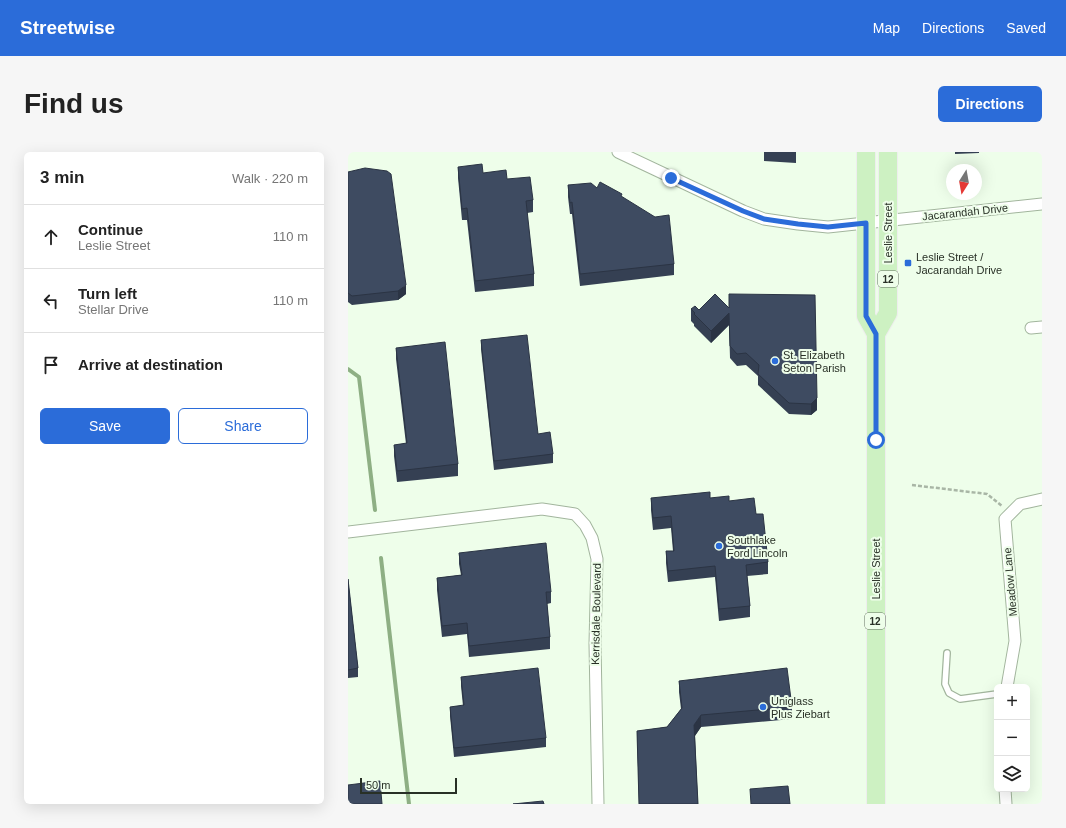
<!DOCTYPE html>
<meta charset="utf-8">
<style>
body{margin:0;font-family:Arial,sans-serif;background:#f6f6f6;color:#222}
.controls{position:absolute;right:12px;bottom:12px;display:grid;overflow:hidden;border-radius:6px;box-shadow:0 4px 16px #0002}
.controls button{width:36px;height:36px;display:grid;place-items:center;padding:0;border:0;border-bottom:1px solid #e0e0e0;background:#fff;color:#222;font:20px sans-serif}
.compass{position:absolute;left:598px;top:12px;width:36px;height:36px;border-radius:50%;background:#fff;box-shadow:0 4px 16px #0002;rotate:191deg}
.scale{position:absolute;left:12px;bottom:10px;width:97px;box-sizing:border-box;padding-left:4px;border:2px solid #283026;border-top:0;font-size:11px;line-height:14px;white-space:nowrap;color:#283026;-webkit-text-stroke:3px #eefeea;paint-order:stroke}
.stop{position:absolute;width:12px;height:12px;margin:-9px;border:3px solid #2b6cd9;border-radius:50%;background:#fff}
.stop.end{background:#2b6cd9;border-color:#fff;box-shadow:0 1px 4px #0008}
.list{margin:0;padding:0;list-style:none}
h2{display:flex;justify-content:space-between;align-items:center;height:52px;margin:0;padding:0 16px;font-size:17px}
h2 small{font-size:13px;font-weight:400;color:#767676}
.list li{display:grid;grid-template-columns:26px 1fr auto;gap:12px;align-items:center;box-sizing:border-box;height:64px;padding:0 16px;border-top:1px solid #e0e0e0}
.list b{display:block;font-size:15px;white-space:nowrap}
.list p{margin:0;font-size:13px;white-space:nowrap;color:#767676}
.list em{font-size:13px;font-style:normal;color:#767676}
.actions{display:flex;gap:8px;padding:12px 16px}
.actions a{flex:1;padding:9px 0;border:1px solid #2b6cd9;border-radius:6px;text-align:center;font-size:14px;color:#2b6cd9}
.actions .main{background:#2b6cd9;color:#fff}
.icon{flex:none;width:22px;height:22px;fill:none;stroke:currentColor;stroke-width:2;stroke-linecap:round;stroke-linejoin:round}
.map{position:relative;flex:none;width:694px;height:652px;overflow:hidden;border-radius:6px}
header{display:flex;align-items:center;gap:24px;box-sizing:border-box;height:56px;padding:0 20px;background:#2b6cd9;color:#fff}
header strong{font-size:19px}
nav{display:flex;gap:22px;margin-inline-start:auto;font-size:14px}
.intro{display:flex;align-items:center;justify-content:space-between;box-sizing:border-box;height:96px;padding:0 24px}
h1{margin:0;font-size:28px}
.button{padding:10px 18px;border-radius:6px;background:#2b6cd9;color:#fff;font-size:14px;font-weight:700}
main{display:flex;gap:24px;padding:0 24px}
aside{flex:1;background:#fff;border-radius:6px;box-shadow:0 4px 16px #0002}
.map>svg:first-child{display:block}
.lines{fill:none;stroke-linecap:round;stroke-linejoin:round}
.stream{stroke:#8eaf84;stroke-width:4}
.lane-casing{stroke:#a2b59d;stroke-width:8}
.street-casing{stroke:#a2b59d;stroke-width:13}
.primary-casing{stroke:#eee;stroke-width:20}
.path{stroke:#a9b6a6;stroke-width:2.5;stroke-dasharray:4 2;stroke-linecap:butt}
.lane{stroke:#fff;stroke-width:5.5}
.street{stroke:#fff;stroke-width:11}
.primary{stroke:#cdf1c2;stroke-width:18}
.wall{fill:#354053}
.shaded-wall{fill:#2b3444}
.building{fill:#3e4b61;stroke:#2b3444}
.route{stroke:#2b6cd9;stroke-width:5}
.poi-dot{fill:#2b6cd9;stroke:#eefeea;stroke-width:1.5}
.labels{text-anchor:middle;stroke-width:4;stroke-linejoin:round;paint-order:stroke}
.shield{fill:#eefeea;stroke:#636e61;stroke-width:1}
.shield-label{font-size:10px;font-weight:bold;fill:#283026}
.street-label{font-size:11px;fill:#283026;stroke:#eefeea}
.poi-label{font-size:11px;fill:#283026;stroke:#eefeea;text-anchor:start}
</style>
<header>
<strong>Streetwise</strong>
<nav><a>Map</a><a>Directions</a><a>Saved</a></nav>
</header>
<div class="intro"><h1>Find us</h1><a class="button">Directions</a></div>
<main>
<aside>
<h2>3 min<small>Walk · 220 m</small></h2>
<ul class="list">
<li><svg class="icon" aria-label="ahead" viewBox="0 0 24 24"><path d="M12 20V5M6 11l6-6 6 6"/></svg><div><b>Continue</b><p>Leslie Street</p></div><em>110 m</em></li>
<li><svg class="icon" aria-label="left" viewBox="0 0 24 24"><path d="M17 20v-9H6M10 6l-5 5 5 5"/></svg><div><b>Turn left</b><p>Stellar Drive</p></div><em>110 m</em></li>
<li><svg class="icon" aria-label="arrive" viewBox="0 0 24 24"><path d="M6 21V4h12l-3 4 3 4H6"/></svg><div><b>Arrive at destination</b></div></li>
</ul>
<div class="actions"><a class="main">Save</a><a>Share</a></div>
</aside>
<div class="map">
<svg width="694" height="652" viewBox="0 0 694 652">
<rect width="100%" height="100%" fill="#eefeea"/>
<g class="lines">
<!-- stream -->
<path class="stream" d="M0,217L11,225L27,358
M33,406L61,652"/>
<!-- lane casing -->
<g class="lane-casing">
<path id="lane" d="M599,501L597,532L601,541L612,547L649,542"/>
</g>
<!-- street casing -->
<g class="street-casing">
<path id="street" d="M270,0L395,59L416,67L450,72L480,75L694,52
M683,176L694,175
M0,380L194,357L227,362L237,373L244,386L249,407L247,492L250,652
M659,535L667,489L657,367L672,352L694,347
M657,637L658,652"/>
</g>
<!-- primary casing -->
<g class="primary-casing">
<path id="primary" d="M518,0V164L528,182V652
M528,182L540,161V0"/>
</g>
<!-- path -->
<path class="path" d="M564,333L639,342L654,354"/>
<!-- lane -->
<use href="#lane" class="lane"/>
<!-- street -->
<use href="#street" class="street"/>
<!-- primary -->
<use href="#primary" class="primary"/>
</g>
<!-- wall -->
<path class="wall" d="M416,0H448V11L416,9Z
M607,0H631V1L607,2Z
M110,15L159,27L185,48V60L179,61L186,122V134L127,140L119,68H114L110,26Z
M0,20L58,142L50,148L4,153L0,150Z
M220,33L249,36L274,45L326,112V123L232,134L224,62H222L220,45Z
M367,142L469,258L463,263L441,262L410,233V224L398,213L389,214L382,206L381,173L363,191L346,174V172L343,169V157L351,158Z
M133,188L190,282L205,302V311L146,318L133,197Z
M48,196L110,312V324L49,330L46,304V293L58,292L48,207Z
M303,346H362L381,349L408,362L420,410V422L399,424L402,454V465L371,469L367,425L320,430L318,411V399H325L323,376L305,378L303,358Z
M111,401L203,440V451L199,452L202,485V497L121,505L119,482L94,485L89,438V426L113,423L111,412Z
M0,427L10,516V525L0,526Z
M113,525L198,586V595L106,605L102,564V555L115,554L113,534Z
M331,529L444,555V567L353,575L347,584L350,652H291L289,579L319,575L333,557L331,540Z"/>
<!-- shaded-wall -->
<path class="shaded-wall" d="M58,133V142L50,148V139Z
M381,161V173L363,191V179Z
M469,246V258L463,263V252Z
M353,563V575L346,585V573Z"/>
<!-- building -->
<path class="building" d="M134,12L135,21L158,18L159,27L182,25L185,48L178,49L186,122L127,129L119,56L114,57L110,15Z
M17,16L39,19L43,22L58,133L50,139L4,144L0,141V20Z
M252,30L274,42L273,44L307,65L321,63L326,112L232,122L224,50L222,51L220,33L243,31L249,36Z
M367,142L381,156V142L467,143L469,246L463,252L441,251L410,222L411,213L398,201L389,202L382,194L381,161L363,179L346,162L347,161L343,157L347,154L351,158Z
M179,183L190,282L202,280L205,302L146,309L133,188Z
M97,190L110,312L49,319L46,293L59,291L48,196Z
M362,340V346L381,344V349L406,346L408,362H415L420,410L398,413L402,454L371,457L367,414L320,419L318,399H326L323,364L305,366L303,346Z
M198,391L203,440H198L202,485L121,494L119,471L94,474L89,426L114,423L111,401Z
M0,427L10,516L0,518Z
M190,516L198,586L106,596L102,555L116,553L113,525Z
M439,516L444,555L353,563L346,573L350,652H291L289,579L319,575L334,556L331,529Z
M32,629L34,652H0V633Z
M440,634L442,652H403L402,637Z
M195,649L196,652H165Z"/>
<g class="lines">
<!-- route -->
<path class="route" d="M323,26L395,59L416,67L450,72L480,75L518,71V164L528,182V288"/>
</g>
<!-- markers -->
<g class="poi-dot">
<rect x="556" y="107" width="8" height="8" rx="2"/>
<circle cx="427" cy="209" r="4"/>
<circle cx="371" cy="394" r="4"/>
<circle cx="415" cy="555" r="4"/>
</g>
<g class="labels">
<!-- shield labels -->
<g class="shield">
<rect x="530" y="119" width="20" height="16" rx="3"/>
<rect x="517" y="461" width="20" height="16" rx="3"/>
</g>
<g class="shield-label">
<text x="540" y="131">12</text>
<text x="527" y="473">12</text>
</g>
<!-- street labels -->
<g class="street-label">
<text transform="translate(617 60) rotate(-6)" y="4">Jacarandah Drive</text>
<text transform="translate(540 81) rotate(-90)" y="4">Leslie Street</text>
<text transform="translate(528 417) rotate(-90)" y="4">Leslie Street</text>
<text transform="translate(662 430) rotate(-95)" y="4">Meadow Lane</text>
<text transform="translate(248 462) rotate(-89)" y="4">Kerrisdale Boulevard</text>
</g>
<!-- poi labels -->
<g class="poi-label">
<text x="568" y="109">Leslie Street /<tspan x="568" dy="13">Jacarandah Drive</tspan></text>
<text x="435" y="207">St. Elizabeth<tspan x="435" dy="13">Seton Parish</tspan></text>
<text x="379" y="392">Southlake<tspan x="379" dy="13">Ford Lincoln</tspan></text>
<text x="423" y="553">Uniglass<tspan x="423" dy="13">Plus Ziebart</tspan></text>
</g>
</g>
</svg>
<div class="controls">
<button>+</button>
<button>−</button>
<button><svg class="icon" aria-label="layers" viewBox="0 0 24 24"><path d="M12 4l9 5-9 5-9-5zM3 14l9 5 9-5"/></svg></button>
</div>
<svg class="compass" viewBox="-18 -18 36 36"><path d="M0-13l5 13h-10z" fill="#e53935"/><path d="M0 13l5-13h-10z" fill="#767676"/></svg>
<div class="scale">50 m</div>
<div class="stop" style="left:528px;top:288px"></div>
<div class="stop end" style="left:323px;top:26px"></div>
</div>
</main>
